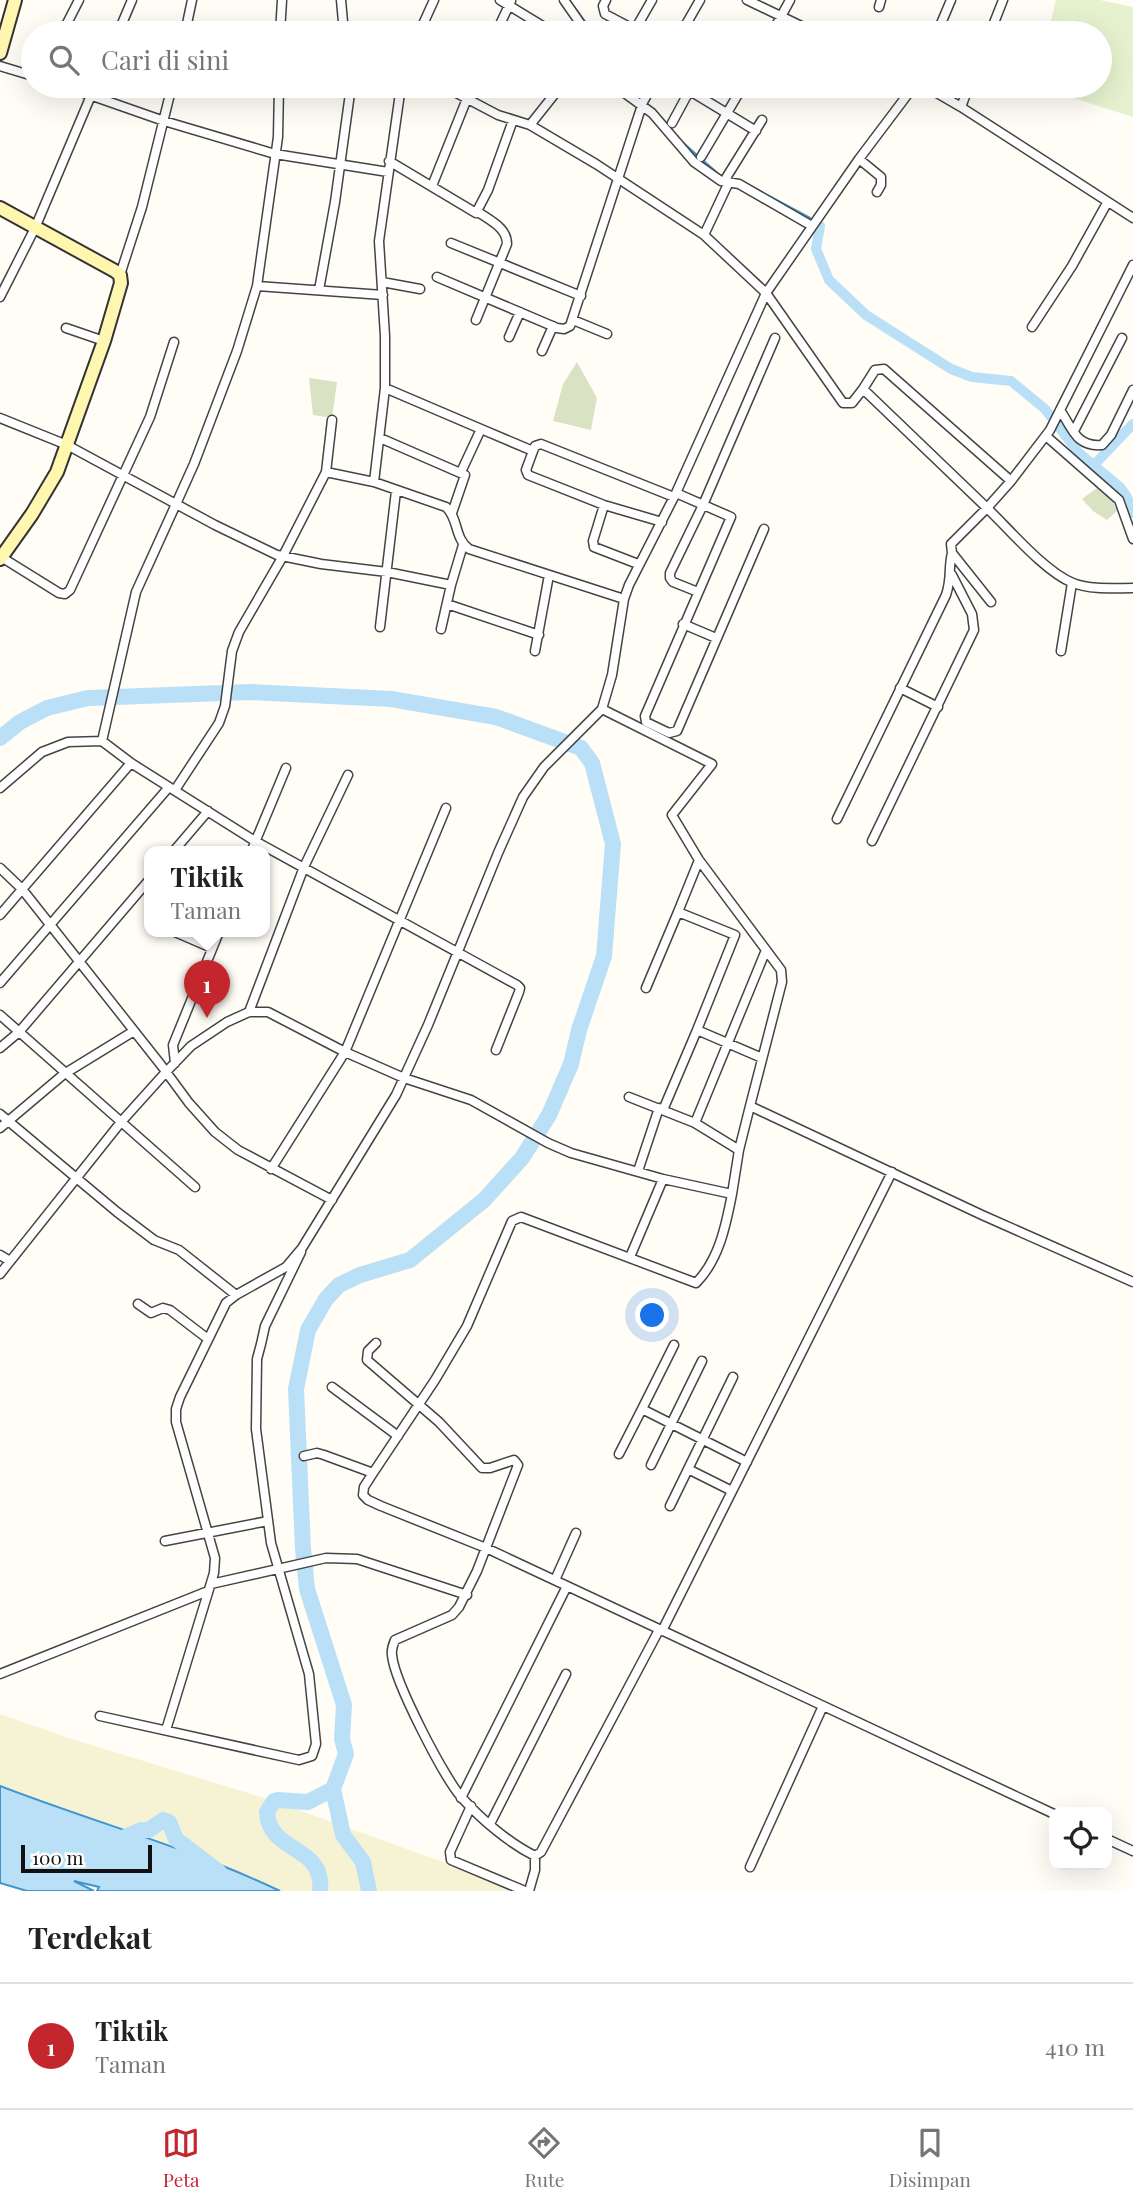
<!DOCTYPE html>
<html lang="id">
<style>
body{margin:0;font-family:"Playfair Display",serif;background:#f6f6f6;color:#222}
.controls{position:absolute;right:21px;bottom:21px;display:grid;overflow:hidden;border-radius:14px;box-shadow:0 7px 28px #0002}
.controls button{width:63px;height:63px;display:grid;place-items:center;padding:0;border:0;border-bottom:2px solid #e0e0e0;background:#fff;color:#222;font:35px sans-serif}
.scale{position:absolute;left:21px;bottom:18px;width:131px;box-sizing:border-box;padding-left:7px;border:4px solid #111;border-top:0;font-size:19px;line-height:24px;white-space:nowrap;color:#111;-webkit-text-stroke:5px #fff;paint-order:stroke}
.you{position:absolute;left:653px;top:1316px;width:24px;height:24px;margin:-18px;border:5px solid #fff;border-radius:50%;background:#1a73e8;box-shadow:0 0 0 10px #1a73e833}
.badge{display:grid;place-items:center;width:46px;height:46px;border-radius:50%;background:#c4262e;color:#fff;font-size:23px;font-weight:700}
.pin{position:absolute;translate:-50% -58px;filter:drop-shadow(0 2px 4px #0008)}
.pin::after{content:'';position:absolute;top:37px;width:24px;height:21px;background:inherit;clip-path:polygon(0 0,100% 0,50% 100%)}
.popup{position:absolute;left:144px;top:846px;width:126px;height:91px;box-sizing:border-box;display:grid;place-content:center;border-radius:14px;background:#fff;filter:drop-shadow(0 2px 5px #0005);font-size:23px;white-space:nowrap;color:#767676}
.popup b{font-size:26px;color:#222}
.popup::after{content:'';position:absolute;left:50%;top:100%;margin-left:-14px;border:14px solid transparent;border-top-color:#fff}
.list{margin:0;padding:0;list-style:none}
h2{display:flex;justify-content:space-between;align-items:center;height:91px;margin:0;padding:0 28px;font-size:30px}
h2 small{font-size:23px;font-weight:400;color:#767676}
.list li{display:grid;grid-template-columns:46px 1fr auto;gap:21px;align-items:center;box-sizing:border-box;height:126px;padding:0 28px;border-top:2px solid #e0e0e0}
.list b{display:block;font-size:26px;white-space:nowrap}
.list p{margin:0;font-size:23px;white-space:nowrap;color:#767676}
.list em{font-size:23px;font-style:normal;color:#767676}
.icon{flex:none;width:38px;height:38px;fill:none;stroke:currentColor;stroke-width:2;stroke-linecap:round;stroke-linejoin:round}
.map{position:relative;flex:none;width:1133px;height:1891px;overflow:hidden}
.search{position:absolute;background:#fff;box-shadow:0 7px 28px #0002;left:21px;right:21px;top:21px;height:77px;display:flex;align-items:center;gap:18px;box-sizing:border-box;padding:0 24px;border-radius:38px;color:#767676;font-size:26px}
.sheet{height:217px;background:#fff}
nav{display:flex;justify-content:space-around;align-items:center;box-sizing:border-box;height:98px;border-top:2px solid #e0e0e0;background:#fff;font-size:19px;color:#767676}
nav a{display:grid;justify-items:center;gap:4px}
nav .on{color:#c4262e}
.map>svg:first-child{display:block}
.farmland{fill:#f6f3d4}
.cemetery{fill:#d9e3c4}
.pitch{fill:#e6f2cf}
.water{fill:#b9e0f7;stroke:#3f96cf;stroke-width:2}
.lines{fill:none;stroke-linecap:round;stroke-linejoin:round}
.stream{stroke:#3f96cf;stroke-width:2.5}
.canal{stroke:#b9e0f7;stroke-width:10}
.river{stroke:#b9e0f7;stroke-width:16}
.street-casing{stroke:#444;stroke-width:11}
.secondary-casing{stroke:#333;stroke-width:16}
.street{stroke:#fff;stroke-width:8}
.secondary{stroke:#fff6b0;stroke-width:12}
</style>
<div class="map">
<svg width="1133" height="1891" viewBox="0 0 1133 1891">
<rect width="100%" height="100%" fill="#fffdf5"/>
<!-- farmland -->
<path class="farmland" d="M0,1714L72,1739L274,1801L523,1891H280L249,1876L139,1834L43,1802L0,1786Z"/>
<!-- cemetery -->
<path class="cemetery" d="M577,362L597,398L591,430L553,421L563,384Z
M309,378L337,382L332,418L313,415Z
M1097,488L1111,498L1117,511L1107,520L1093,511L1082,499Z"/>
<!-- pitch -->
<path class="pitch" d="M1056,0H1100L1133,7V117L1035,86H1100V33H1048Z"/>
<!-- water -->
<path class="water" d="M0,1786C93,1822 190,1848 280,1891H97L99,1887L74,1881L94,1891H27L0,1883Z"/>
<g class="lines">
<!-- stream -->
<path class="stream" d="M569,0L593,33
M622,86L650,107
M683,143L717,173
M739,180L810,218"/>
<!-- canal -->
<path class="canal" d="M820,226L816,249L829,280L866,315L951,369L972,377L1011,381L1045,409L1078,452L1120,487L1127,497L1133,513
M1093,466L1133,424"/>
<!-- river -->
<path class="river" d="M0,738L20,722L47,708L88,698L250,692L391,699L496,717L581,748L592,763L613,844L604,956L579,1030L571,1064L549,1115L522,1158L484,1200L410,1260L360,1275L339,1285L326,1299L308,1330L296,1389L303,1549L307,1589L344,1705L342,1739L346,1754L333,1789
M333,1789L343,1835L363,1862L369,1891
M123,1847L127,1836L141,1830H149L163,1820L169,1822L176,1839L219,1872
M320,1891C325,1844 269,1854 267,1812L274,1801L278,1800L308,1802L333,1789"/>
<!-- street casing -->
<g class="street-casing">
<path id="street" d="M341,0L344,33
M500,0L554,33
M564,0L587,33
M606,0L603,6L605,14L641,33
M747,0L816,33
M879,7L881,0
M62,33L79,0
M118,33L132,0
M185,33L192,0
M280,33L282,0
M419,33L434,0
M496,33L511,1
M633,33L652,0
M681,33L700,0
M772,33L790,0
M937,33L951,0
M990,33L1003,0
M0,66L33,76
M64,86L164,121L275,154L388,172
M443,86L498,115L530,125
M561,86L530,125L596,164L704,235L766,293L843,403H852L863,389L987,508L1011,481L1050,430L1133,265
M615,86L652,113L694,162L721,181L739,184L812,226
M682,86L756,131
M925,86L961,107L969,86
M961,107L1133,218
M672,123L692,86
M701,157L743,86
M859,159L881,177V185L877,192
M389,161L476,213L488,190L513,120
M726,178L762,120
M432,186L472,86
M704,235L728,184
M451,243L581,296
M120,275L142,207L172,86
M437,277L557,328L564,329L570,326L643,102L652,86
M382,282L420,289
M257,286L383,295
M319,290L335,202L351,86
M0,297L35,228L95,86
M476,320L507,244C507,228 491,221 478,212
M573,320L607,334
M1032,327L1072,266L1107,203
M66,328L104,341
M509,337L520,312
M542,351L553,326
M385,388L481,429L461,472
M863,389L875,370L884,369L1011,481
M1060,410C1073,429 1076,447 1102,445L1111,435L1133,390
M0,418L67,445L176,504L194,464L237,351L257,286L278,137L279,86
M332,420L326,472L374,482L385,388V336L379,241L401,86
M481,429L533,451L526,470L528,475L604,505L662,522
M1074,431L1122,338
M1046,436L1119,500L1133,539
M380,438L465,475L452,513
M533,451L535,446L541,444L674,497
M374,482L446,507C459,519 454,538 469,549L624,599
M676,493L731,517L645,716L646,722L669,733L677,731L764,529
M604,505L593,541L594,547L638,564
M1,557L59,593L65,594L70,590L150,417L174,342
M698,592L673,582L670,578V573L703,505L775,338
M991,602L952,553L951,544L987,508C1009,529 1045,572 1073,583C1091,590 1114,588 1133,588
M447,604L539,635
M683,624L716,638
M380,627L396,491
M441,629L451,585
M535,651L549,575
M1061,651L1072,583
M900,688L938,707
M602,709L712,764L672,815L699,860L678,912L735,935L697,1030L762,1058
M102,741L136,592L176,504L215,525L277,555L321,564L387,572L451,585L463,545
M0,788L42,752L68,742L102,741L131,763L255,841L517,985L520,988L519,992L496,1050
M175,790L219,723L225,706L232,651L239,632L283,556L326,472
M837,819L946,595C952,577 948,569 952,553
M872,841L974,630L972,614L952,575
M173,852L208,811
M251,852L286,768
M699,860L781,970L782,982L750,1106
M0,868L22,889L161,1065L189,1103L215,1132L238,1150L332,1200
M0,915L131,763
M175,932L212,948
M0,983L169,787
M646,988L678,912
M249,1012L304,867L348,775
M0,1015L195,1187
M0,1048L19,1032L149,880
M175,1063L173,1045L219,932
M663,1110L697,1030
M0,1114L117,1212L154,1240L179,1250L236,1295
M695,1123L766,950
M0,1128L64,1074L134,1031
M739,1150L750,1106L982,1215L1133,1282
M271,1169L345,1052L446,808
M638,1171L659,1108
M732,1194C726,1225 719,1260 696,1283L521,1217L512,1221L467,1326L435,1380L373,1473L364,1487L363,1495L368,1500L381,1506L486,1548L1054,1814
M0,1255L10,1261
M630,1257L663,1179
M0,1274L121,1122L166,1072L191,1046L227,1022L249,1012H268L345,1052L404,1078L471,1100L548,1143L571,1153L663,1179L732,1194L739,1150L695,1123L629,1097
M138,1304L151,1313L163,1308L170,1310L208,1339
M376,1343L368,1351L367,1360L439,1422L482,1468H490L514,1460L518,1465L477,1571L459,1607L452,1615L395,1640C393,1645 391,1649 392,1655C394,1681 445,1780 463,1799C482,1820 509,1843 535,1856L541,1852L659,1630
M332,1387L398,1436
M642,1409L674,1345
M619,1454L642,1409L747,1462
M304,1456L317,1453L324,1455L373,1473
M651,1465L702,1361
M688,1469L732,1491
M670,1506L733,1377
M165,1541L268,1521
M555,1580L576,1533
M211,1584L326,1558L357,1559L467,1595
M662,1631L892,1172
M0,1674L208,1591
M100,1716L299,1760L312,1756L316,1744L309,1674L271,1543L256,1429L257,1359L261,1344L265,1326L301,1252
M166,1730L214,1573L215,1558L176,1422V1409L180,1397L226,1303L236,1295L286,1267L302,1248L396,1095L428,1025L498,853L523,797L544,767L602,709L612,675L624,599L629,585L676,493L766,293L859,159L914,86
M461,1798L567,1586
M471,1806L450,1852L451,1860L525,1891
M490,1824L566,1674
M1107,1839L1133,1851
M750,1867L823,1706
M529,1891L535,1870V1856"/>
</g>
<!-- secondary casing -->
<g class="secondary-casing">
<path id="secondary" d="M0,53L15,0
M0,208L115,271L120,275L121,283L104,341L57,472L32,514L0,559"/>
</g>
<!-- street -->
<use href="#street" class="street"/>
<!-- secondary -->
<use href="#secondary" class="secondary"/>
</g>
</svg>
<div class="controls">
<button><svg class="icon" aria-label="locate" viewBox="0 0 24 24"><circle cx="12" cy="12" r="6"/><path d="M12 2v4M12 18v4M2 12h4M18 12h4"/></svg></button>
</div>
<div class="scale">100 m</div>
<div class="you"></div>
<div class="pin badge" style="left:207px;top:1018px">1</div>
<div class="popup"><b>Tiktik</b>Taman</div>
<div class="search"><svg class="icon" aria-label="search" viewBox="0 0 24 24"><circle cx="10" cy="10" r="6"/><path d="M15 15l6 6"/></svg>Cari di sini</div>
</div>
<section class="sheet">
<h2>Terdekat<small></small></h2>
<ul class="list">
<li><span class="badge">1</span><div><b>Tiktik</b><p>Taman</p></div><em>410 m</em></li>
</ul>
</section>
<nav>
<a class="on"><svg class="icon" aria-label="map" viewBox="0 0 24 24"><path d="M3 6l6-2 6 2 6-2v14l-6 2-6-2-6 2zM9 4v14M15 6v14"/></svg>Peta</a>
<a><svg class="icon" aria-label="directions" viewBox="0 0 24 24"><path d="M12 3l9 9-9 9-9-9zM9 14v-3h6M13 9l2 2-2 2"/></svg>Rute</a>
<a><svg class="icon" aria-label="saved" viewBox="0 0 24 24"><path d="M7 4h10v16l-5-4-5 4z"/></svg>Disimpan</a>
</nav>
